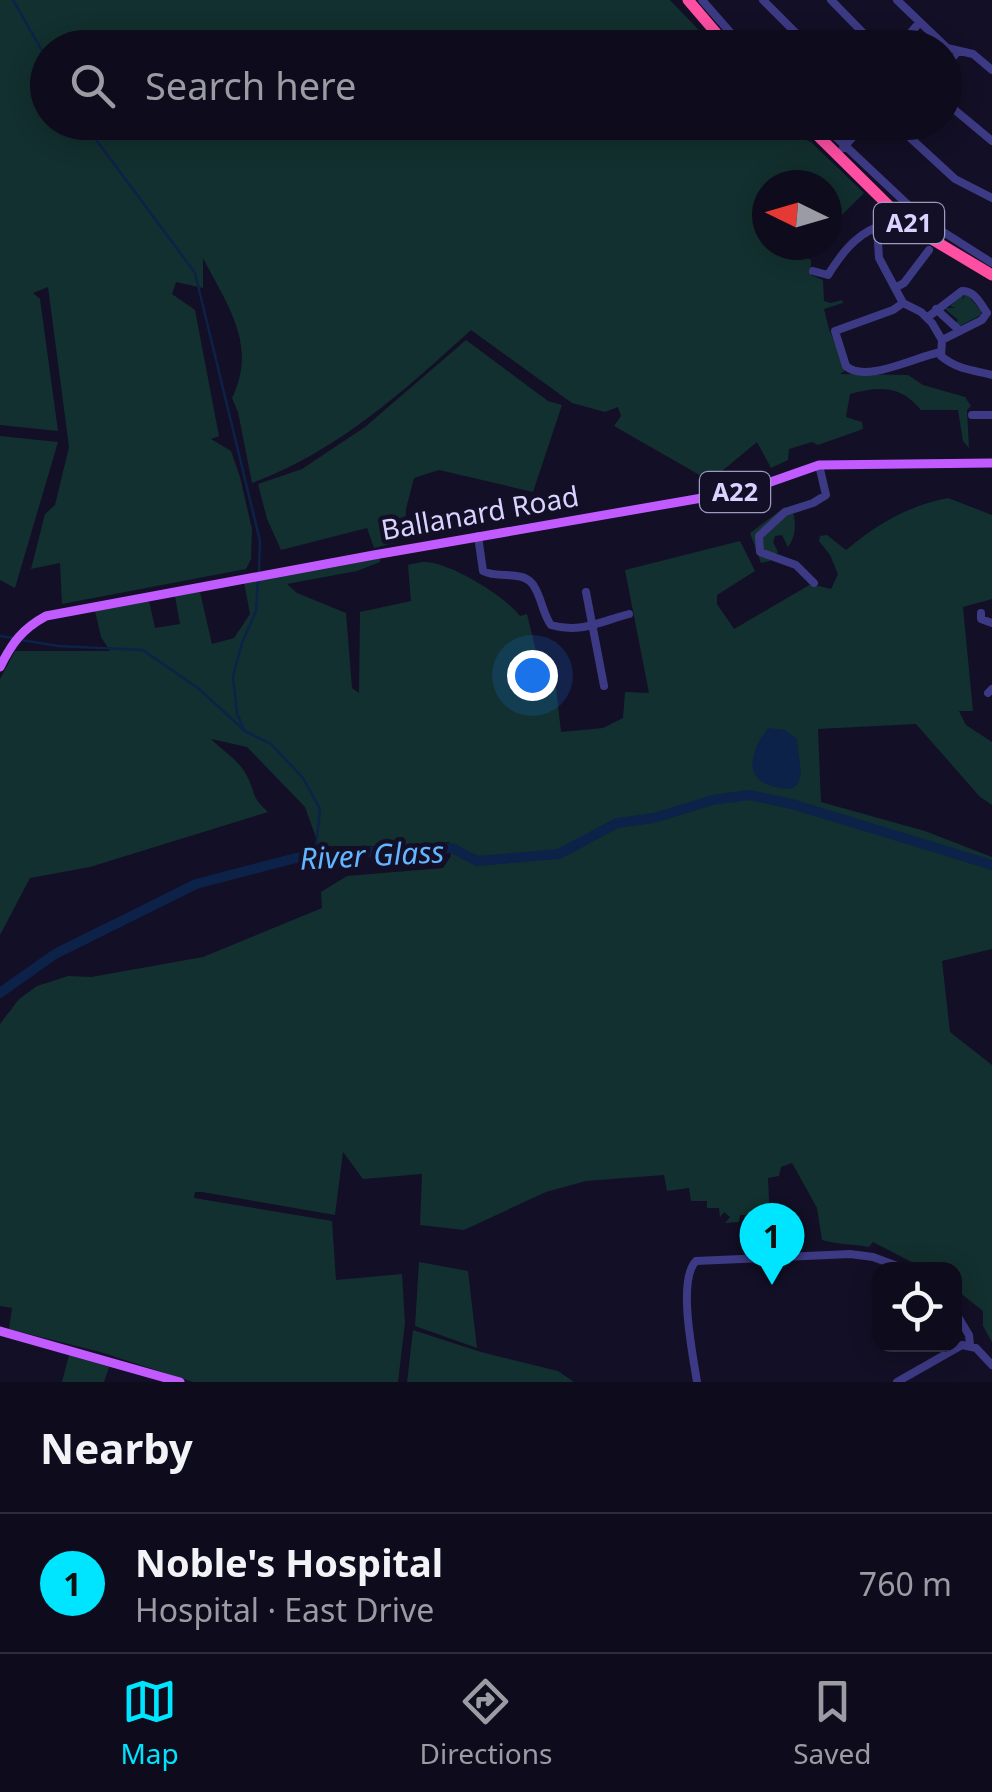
<!DOCTYPE html>
<meta charset="utf-8">
<style>
body{margin:0;font-family:"Noto Sans",sans-serif;background:#171425;color:#f1f3f6}
.controls{position:absolute;right:30px;bottom:30px;display:grid;overflow:hidden;border-radius:20px;box-shadow:0 5px 25px #0003}
.controls button{width:90px;height:90px;display:grid;place-items:center;padding:0;border:0;border-bottom:2px solid #2e2b3b;background:#0e0b1c;color:#f1f3f6;font:50px sans-serif}
.compass{position:absolute;left:752px;top:170px;width:90px;height:90px;border-radius:50%;background:#0e0b1c;box-shadow:0 5px 25px #0003;rotate:275deg}
.you{position:absolute;left:532px;top:675px;width:35px;height:35px;margin:-25px;border:8px solid #fff;border-radius:50%;background:#1a73e8;box-shadow:0 0 0 15px #1a73e833}
.badge{display:grid;place-items:center;width:65px;height:65px;border-radius:50%;background:#00e5ff;color:#111;font-size:32px;font-weight:700}
.pin{position:absolute;translate:-50% -82px;filter:drop-shadow(0 2px 5px #0008)}
.pin::after{content:'';position:absolute;top:52px;width:35px;height:30px;background:inherit;clip-path:polygon(0 0,100% 0,50% 100%)}
.list{margin:0;padding:0;list-style:none}
h2{display:flex;justify-content:space-between;align-items:center;height:130px;margin:0;padding:0 40px;font-size:42px}
h2 small{font-size:32px;font-weight:400;color:#9b9ba3}
.list li{display:grid;grid-template-columns:65px 1fr auto;gap:30px;align-items:center;box-sizing:border-box;height:140px;padding:0 40px;border-top:2px solid #2e2b3b}
.list b{display:block;font-size:38px;white-space:nowrap}
.list p{margin:0;font-size:32px;white-space:nowrap;color:#9b9ba3}
.list em{font-size:32px;font-style:normal;color:#9b9ba3}
.icon{flex:none;width:55px;height:55px;fill:none;stroke:currentColor;stroke-width:2;stroke-linecap:round;stroke-linejoin:round}
.map{position:relative;flex:none;width:992px;height:1382px;overflow:hidden}
.search{position:absolute;background:#0e0b1c;box-shadow:0 5px 25px #0003;left:30px;right:30px;top:30px;height:110px;display:flex;align-items:center;gap:25px;box-sizing:border-box;padding:0 35px;border-radius:55px;color:#9b9ba3;font-size:38px}
.sheet{height:270px;background:#0e0b1c}
nav{display:flex;justify-content:space-around;align-items:center;box-sizing:border-box;height:140px;border-top:2px solid #2e2b3b;background:#0e0b1c;font-size:28px;color:#9b9ba3}
nav a{display:grid;justify-items:center;gap:5px}
nav .on{color:#00e5ff}
.map>svg:first-child{display:block}
.green{fill:#12302f}
.water{fill:#0c2248}
.lines{fill:none;stroke-linecap:round;stroke-linejoin:round}
.stream{stroke:#0c2248;stroke-width:2.5}
.river{stroke:#0c2248;stroke-width:10}
.minor{stroke:#3d3a85;stroke-width:8}
.major{stroke:#c25bff;stroke-width:9}
.highway{stroke:#ff4fa3;stroke-width:11}
.labels{text-anchor:middle;stroke-width:9;stroke-linejoin:round;paint-order:stroke}
.shield{fill:#130f26;stroke:#9e99be;stroke-width:2.5}
.shield-label{font-size:25px;font-weight:bold;fill:#d9d4ff}
.street-label{font-size:28px;fill:#d9d4ff;stroke:#130f26}
.water-label{font-size:30px;font-style:italic;fill:#62b6ff;stroke:#130f26}
</style>
<div class="map">
<svg width="992" height="1382" viewBox="0 0 992 1382">
<rect width="100%" height="100%" fill="#130f26"/>
<!-- green -->
<path class="green" d="M0,0H670L715,47L48,48V122L786,123L799,137L811,142L864,193L827,230V185H767V245H813L805,255L811,260V275L823,280L824,301L831,303L842,300L843,303L824,309L820,293L829,329L846,370L840,374L908,375L923,385L965,397L971,406L967,410L969,448L963,441L958,410H921C901,385 879,386 850,394L846,417L862,422L863,429L818,445L812,442L789,449L788,460L771,468L757,442L710,481L614,426L621,416L618,407L605,412L572,403L471,330C404,391 338,451 252,483L238,412L232,398C258,345 227,305 203,258V288L176,282L172,294L195,310L219,436L211,439L231,451L240,477L252,529L251,559L246,569L62,604L60,563L31,569L45,514L55,505L69,447L48,287L33,293L40,299L58,431L0,425Z
M964,293L962,301L966,293L981,311V315L960,326L955,324L958,320L944,308H955L950,306Z
M466,340L548,401L562,405L533,492L439,470L414,478L406,509L405,532L394,543L374,548L367,528L281,550L267,519L258,484L302,469L365,427Z
M0,436L58,442L15,588L0,580Z
M948,498L992,515V599L963,607L973,711H959L966,725L992,742V805L980,797L916,724L818,729L821,802L925,831L992,857V949L942,961L950,1032L992,1065V1342L983,1326V1311L955,1289L954,1270L925,1269L873,1242L869,1247C853,1244 839,1245 822,1240L817,1208L792,1163L781,1167L779,1176L768,1178L770,1221L751,1222L750,1215H740L739,1222L725,1223L730,1217L724,1212L720,1217L719,1208H707V1201H691L689,1188L667,1191L664,1175L586,1181L546,1192L464,1230L420,1225L422,1174L363,1179L343,1152L335,1215L202,1192H195L194,1198L332,1221L336,1280L402,1274L405,1323L398,1382H193L100,1352L9,1329L12,1308L0,1306V1024L19,999L37,986L68,976L91,977L203,957L322,908L321,892L347,876L443,868L451,856L449,842L394,846H319L305,807L247,747L211,739C222,750 239,760 247,776C257,795 249,794 268,812L90,867L30,878L0,935V679L15,651H110L101,637L95,611L149,601L155,628L180,624L175,596L200,592L212,644L234,638L250,614L244,582L380,558V562L357,571L287,584L297,593L346,613L352,688L359,693L360,612L411,601L408,565C413,564 419,562 424,562C450,562 505,596 520,616L527,614L540,668L554,669L561,732L603,728L623,718L625,692L649,693L625,570L740,541L755,571L717,595V604L734,629L811,584L831,589L838,574L830,555L819,541L820,536L827,535L846,550C877,524 908,506 948,498Z
M785,507L794,515C796,528 795,537 788,547L782,535L775,536L773,542L778,552L770,561L761,563L750,533Z
M419,1262L468,1271L477,1348L415,1326Z
M413,1330L481,1352L558,1371L574,1382H407Z
M69,1355L109,1367L104,1382H62Z"/>
<!-- water -->
<path class="water" d="M768,728L785,730L797,739L801,774L798,784L791,789C745,788 744,759 768,728Z"/>
<g class="lines">
<!-- stream -->
<path class="stream" d="M13,0L48,61
M83,122L195,273L260,541L259,571
M0,636L13,638
M21,640L58,646L143,650L199,689L245,731L271,744L303,778L320,809L315,858
M245,731L237,714L233,676L242,643L256,611L258,579"/>
<!-- river -->
<path class="river" d="M0,993L55,954L196,884L296,858L364,852L452,848L477,861L559,854L617,823L654,818L713,800L749,795L792,804L992,865"/>
<!-- minor -->
<path class="minor" d="M702,0L744,48
M763,0L811,48
M831,0L878,48
M897,0L947,48L973,54L992,70
M897,48L920,22
M944,69L957,52
M944,101L992,141
M820,122L923,219L992,263
M893,122L955,179L992,198
M843,148L866,122
M891,208L877,227L879,258L903,303L921,312L932,323L942,340L941,356C956,369 973,370 992,375
M813,271L828,275C840,256 854,236 877,227
M895,288L904,283L929,250
M903,303L893,310L835,331L846,366C865,384 917,356 941,352
M936,309L960,331
M928,317L962,291C974,290 981,304 987,313L982,320L942,340
M972,415H992
M478,536L483,571C500,580 525,568 535,588C542,600 543,614 551,625C580,634 602,621 629,614
M814,583L796,565L760,552L759,536L785,512L813,503L826,495L819,465
M586,592L604,686
M981,613V619L992,623
M988,693L992,689
M954,1310L969,1335L970,1345
M697,1382C693,1355 677,1280 696,1261L850,1254L873,1257L908,1270
M897,1382L962,1345L976,1348L992,1365"/>
<!-- major -->
<path class="major" d="M0,667C12,643 22,629 46,616L374,555L748,490L819,465L992,463
M0,1331L180,1382"/>
<!-- highway -->
<path class="highway" d="M688,0L729,48
M804,122L891,208L925,235L992,275"/>
</g>
<g class="labels">
<!-- shield labels -->
<g class="shield">
<rect x="874" y="203" width="70" height="40" rx="8"/>
<rect x="700" y="472" width="70" height="40" rx="8"/>
</g>
<g class="shield-label">
<text x="909" y="232">A21</text>
<text x="735" y="501">A22</text>
</g>
<!-- street labels -->
<g class="street-label">
<text transform="translate(480 513) rotate(-10)" y="10">Ballanard Road</text>
</g>
<!-- water labels -->
<g class="water-label">
<text transform="translate(372 856) rotate(-3)" y="10">River Glass</text>
</g>
</g>
</svg>
<div class="controls">
<button><svg class="icon" aria-label="locate" viewBox="0 0 24 24"><circle cx="12" cy="12" r="6"/><path d="M12 2v4M12 18v4M2 12h4M18 12h4"/></svg></button>
</div>
<svg class="compass" viewBox="-18 -18 36 36"><path d="M0-13l5 13h-10z" fill="#e53935"/><path d="M0 13l5-13h-10z" fill="#9b9ba3"/></svg>
<div class="you"></div>
<div class="pin badge" style="left:772px;top:1285px">1</div>
<div class="search"><svg class="icon" aria-label="search" viewBox="0 0 24 24"><circle cx="10" cy="10" r="6"/><path d="M15 15l6 6"/></svg>Search here</div>
</div>
<section class="sheet">
<h2>Nearby<small></small></h2>
<ul class="list">
<li><span class="badge">1</span><div><b>Noble's Hospital</b><p>Hospital · East Drive</p></div><em>760 m</em></li>
</ul>
</section>
<nav>
<a class="on"><svg class="icon" aria-label="map" viewBox="0 0 24 24"><path d="M3 6l6-2 6 2 6-2v14l-6 2-6-2-6 2zM9 4v14M15 6v14"/></svg>Map</a>
<a><svg class="icon" aria-label="directions" viewBox="0 0 24 24"><path d="M12 3l9 9-9 9-9-9zM9 14v-3h6M13 9l2 2-2 2"/></svg>Directions</a>
<a><svg class="icon" aria-label="saved" viewBox="0 0 24 24"><path d="M7 4h10v16l-5-4-5 4z"/></svg>Saved</a>
</nav>
